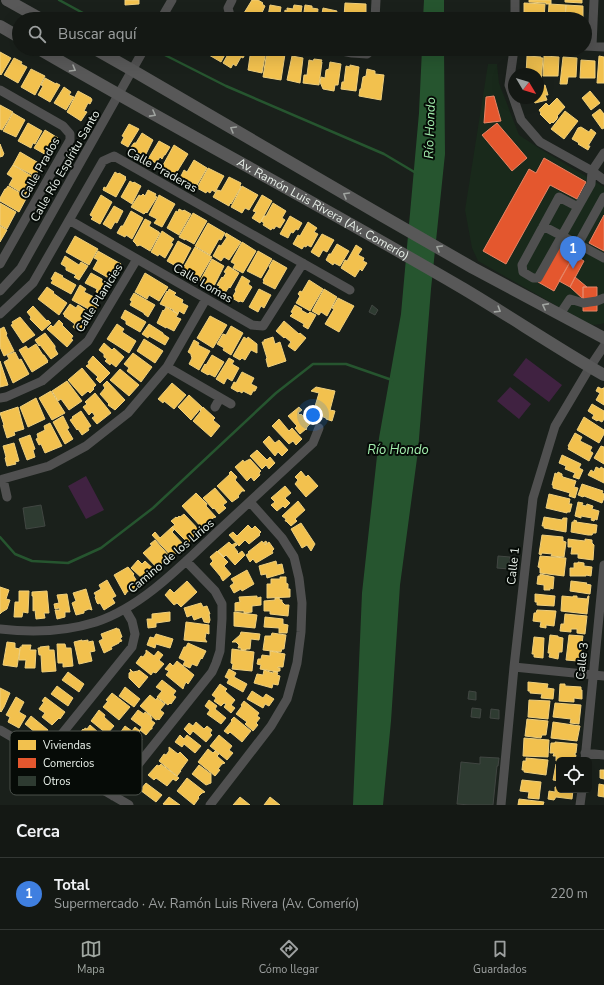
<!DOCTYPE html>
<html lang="es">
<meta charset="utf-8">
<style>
body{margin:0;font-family:"Nunito Sans",sans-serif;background:#1d211d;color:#f1f3f6}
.controls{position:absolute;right:12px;bottom:12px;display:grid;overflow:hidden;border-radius:6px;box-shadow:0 4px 16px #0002}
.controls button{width:36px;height:36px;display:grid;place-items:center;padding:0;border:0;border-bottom:1px solid #333734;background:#141814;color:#f1f3f6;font:20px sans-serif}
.compass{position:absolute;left:508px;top:68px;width:36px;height:36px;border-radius:50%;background:#141814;box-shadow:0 4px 16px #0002;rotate:128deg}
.you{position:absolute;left:313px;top:415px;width:14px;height:14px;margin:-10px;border:3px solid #fff;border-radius:50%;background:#1a73e8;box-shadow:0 0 0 6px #1a73e833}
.badge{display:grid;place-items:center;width:26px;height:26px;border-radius:50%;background:#a0a7a1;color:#fff;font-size:13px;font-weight:700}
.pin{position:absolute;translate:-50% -33px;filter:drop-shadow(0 1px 2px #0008)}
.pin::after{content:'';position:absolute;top:21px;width:14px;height:12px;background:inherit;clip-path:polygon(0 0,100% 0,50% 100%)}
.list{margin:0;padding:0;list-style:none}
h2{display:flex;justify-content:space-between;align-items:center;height:52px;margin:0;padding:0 16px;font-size:17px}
h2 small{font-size:13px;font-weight:400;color:#9da0a0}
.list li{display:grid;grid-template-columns:26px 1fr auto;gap:12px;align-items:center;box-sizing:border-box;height:72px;padding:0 16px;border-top:1px solid #333734}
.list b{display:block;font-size:15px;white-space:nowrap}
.list p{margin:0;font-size:13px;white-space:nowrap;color:#9da0a0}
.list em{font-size:13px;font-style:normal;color:#9da0a0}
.icon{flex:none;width:22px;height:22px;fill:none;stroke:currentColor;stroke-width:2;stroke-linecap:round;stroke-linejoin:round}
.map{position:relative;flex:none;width:604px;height:805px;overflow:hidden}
.search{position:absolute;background:#141814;box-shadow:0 4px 16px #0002;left:12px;right:12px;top:12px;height:44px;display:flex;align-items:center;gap:10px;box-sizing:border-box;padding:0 14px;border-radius:22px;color:#9da0a0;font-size:15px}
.sheet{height:124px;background:#141814}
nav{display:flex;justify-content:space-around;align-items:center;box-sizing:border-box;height:56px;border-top:1px solid #333734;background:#141814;font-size:11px;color:#9da0a0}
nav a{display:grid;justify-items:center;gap:2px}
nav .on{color:#a0a7a1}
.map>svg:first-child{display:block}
.built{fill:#19291b}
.green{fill:#402241}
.water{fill:#26552f}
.homes{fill:#f2c14e;stroke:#efcf7c}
.shops{fill:#e4572e;stroke:#e58566}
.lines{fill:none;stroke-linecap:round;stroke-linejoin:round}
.stream{stroke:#26552f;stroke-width:2.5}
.building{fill:#2e3b31;stroke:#414642}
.minor{stroke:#505050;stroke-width:9}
.major{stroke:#585858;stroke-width:12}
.oneway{stroke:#a0a4a0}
.labels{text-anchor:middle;stroke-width:4;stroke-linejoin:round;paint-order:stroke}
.street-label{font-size:12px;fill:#e8f0e9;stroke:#060b07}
.water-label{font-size:13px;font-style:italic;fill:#a3efae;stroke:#060b07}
.key{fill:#060b07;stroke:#4a504b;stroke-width:1}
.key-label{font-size:11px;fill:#e8f0e9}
</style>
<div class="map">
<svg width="604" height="805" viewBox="0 0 604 805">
<rect width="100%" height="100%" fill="#1a201b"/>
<!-- built -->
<path class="built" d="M488,64H497L499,83L519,135L542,150L604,187V323L601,324L593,325L585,322L478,261L472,248L465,210Z"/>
<!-- green -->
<path class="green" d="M526,358L562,385L549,402L513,375Z
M510,387L531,404L519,419L497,401Z
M86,476L104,510L86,519L68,486Z"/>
<!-- water -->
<path class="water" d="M424,0H444V19H423Z
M422,49H444L445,154L431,289L418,451L400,585L391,721L383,805H353L362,593L379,438L401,314L419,113Z"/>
<!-- homes -->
<path class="homes" d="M125,0H139V4L125,5Z
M252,0H258L263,3L262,4L265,6L261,15L263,16L261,19H250L246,17L248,15L244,13Z
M529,0H551V4H546V3L529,2Z
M565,0H582V3L565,2Z
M345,3L366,4V14H368L367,19L344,17Z
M524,3L545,4L544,19H526V17H524Z
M549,4L566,5L565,19H548Z
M270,5L281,7L279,19H266V16H268Z
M294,5L302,6L300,19H284L285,10L287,11V8L293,9Z
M305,5L312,6V8L318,9L317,19H303Z
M566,5L583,6V19H565Z
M323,8L337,11L335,19H321Z
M213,49H228L221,62L209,55Z
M231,49H248L243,58L241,57L236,66L233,64L231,68L223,63Z
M251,49L266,51L262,73L248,70Z
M267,51L285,54L281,80L263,77Z
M0,52L11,58L1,75L0,74Z
M292,56L303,58L300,83L287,80Z
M527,56L541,57V58H543L541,82H538V74H526Z
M544,56L559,57L558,76H543Z
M599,56L604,57V83H597Z
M563,57L577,58L576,77H568L567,84H560Z
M14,58L22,62L21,64L27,67L18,83L4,75Z
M314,59L322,60L321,62H322L319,85L303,83L304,75H307L309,60L313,61Z
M581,60L595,61V78H580Z
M330,62L341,64L338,85H335L334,91L323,89L320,82L321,77L325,78L326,70L329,69Z
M350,65L359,67L356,91L341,89L342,82H344L346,66L350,67Z
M31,69L45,76L35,95L21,87Z
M367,69L375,71V74L384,75L381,100L359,96L360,89H361L363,77L366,76Z
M45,78L56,84V83L60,85L50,102L38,95L43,86L41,85Z
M538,84H539L540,87L545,85L548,95H545L547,100L535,103L533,98H538Z
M64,87L71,92L69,95L74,97L66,110L54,103Z
M78,91L91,98L92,100L90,104L88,103L84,111L87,112L81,121L67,112Z
M590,91L600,103L591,110L582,98Z
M557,98L565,107L557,116L558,117L557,118V119L553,123L552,122L550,124L540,114L541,113L539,110L546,103L549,106Z
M0,105L13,112L2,130L0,129Z
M600,109L604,114V128L602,129L592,115Z
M565,111L578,121L564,139L551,129Z
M13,113L25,120L16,137L3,131Z
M28,123L42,131L35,144L33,143L31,148L18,141Z
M129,124L139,129L128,147L121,143L124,137L122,136Z
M581,127L589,132L591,129L596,133L588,146H590L588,150L578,144L579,143L572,139L578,128Z
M45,130L58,138L48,156L34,148Z
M142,133L153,140L145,156L141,153L139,155L131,150L132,147H131L134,143H136Z
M159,141L170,147L165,155H164L162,159L160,157L156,163L148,159Z
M0,144L4,154L3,155V156L0,157Z
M174,145L188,154L175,175L162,167Z
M20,152L42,165L41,168H42L41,170L40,169L35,176L13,165Z
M194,160L207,168L196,187L180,178L184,170L187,172Z
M13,165L35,178L25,195L9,185L13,178L7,174Z
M208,168L224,176L215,192L212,190L210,193L207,191L206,193L197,188Z
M115,172L118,174L119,173L126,177L125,178L126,179L116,197L103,190L104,187L106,188Z
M229,177L241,183L240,186L241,187L231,204L230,203L229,206L213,197L217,190L221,191Z
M130,181L133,183L134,182L141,186L132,204L121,197Z
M8,186L27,197L19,212L0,201V198L5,189H6Z
M242,186L258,195L249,210L245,208L242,213L231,207Z
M148,190L156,194L155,196L157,197L147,213L146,212L144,214L131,207L139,195L141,196L143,194L145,196Z
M101,195L112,202L100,224L91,219L93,217L90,215Z
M159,195L175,204L162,227L154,223L157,219L149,215Z
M262,195L272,201L260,223L252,218L256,212L253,211Z
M0,203L16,212L7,229L0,225Z
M273,203L286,211L282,218L285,220L280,228L276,226L274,229L272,228L271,230L263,225L264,223L261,221L264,216H266Z
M114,206L123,211L117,223L115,222L111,229L103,224Z
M179,209L183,211L184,210L191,214L179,235L167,228L176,211L178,212Z
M131,211L143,218L132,239L126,235L125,237L117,233L121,226H123Z
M193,213L207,221L194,244L185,239V240L179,237Z
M290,216L302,223L298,230L296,229L293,233L291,232L288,238L280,234Z
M145,219L151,222L149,226L159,232V233H160L150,251L140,245L137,246L136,244L133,241Z
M308,222L317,228L314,232L318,234L311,247L307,245L306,247L304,246L302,249L293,244L298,235L300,236Z
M208,223L225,233L221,240L219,239L210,255L195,246Z
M0,226L7,230L0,242Z
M162,231L174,239L171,243L173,244L165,258L159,254L158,256L151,252Z
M226,233L241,242L229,260L224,257L221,261L213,256L219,245L221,246L227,237L225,236Z
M322,234L334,240L327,252L323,250L319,257L311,252Z
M75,236L98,249L89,265L66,252Z
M178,241L191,248L181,267L175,263L174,265L167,261Z
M242,242L256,251L243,273L233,268L235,264L231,262Z
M337,244L349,251L340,266L334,263L333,265L326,260L329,254H331Z
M356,245L362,249L358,255L364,258L363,261L367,263L362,271L360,269L355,277L341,268L345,260L347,261Z
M195,247L212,257L199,279L182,270Z
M98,251L121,264L112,280L93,269L98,260L94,258Z
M258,251L272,259L261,278L247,271Z
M65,256L79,265L81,262L88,266L79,280L74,277L76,275L66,270V267L61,264Z
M212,259L224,266L214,286L208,283L207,285L200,281Z
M273,260L287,268L275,289L263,283L264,281L263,280L270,268L269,267Z
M228,266L239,273L230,288L229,287L225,293L218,289L220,286L217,285L222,277L223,278L226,273L224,272Z
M55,272L63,276L62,277L76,285L71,294L51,283L53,280L51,279Z
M91,273L102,279L103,282L108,285L104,293L102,292L101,294L96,292L97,289L85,283Z
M145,273L168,287L159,301L149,295L147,299L135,292Z
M242,276L250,281L248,284L252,287L243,302L240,301L239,302L232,298L236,291L235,290Z
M309,280L323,289L310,311L296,303L300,296L298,294L300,291L302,292Z
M80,285L86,289L84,292L98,299L97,303L99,304L94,312L72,300Z
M47,287L54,292L53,293L67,303L59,315L38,299Z
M169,289L176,293L174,295L183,300L182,303L188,306L184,314L179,311L178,314L173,311L174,310L160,304L167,291L168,292Z
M259,289L271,295L264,308L261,306L258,312L249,307Z
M324,289L337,297L327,316L321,312L319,315L312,311Z
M134,293L155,305L148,317L144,314V313L130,305L132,301L130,300Z
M338,298L354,306L339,332L325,324L334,309L332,308Z
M70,304L76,308L78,305L85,310L83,312L90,317L80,332L73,327L75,324L64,316L65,315L63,314Z
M295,305L302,309L301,310L308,314L310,312L316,315L308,329L303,326L304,324L290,316L293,313L291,312Z
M33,306L47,321L48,320L51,323L42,331L30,319L31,317L27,312Z
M166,307L178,314L176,317L181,319L174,331L166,327V328L157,323L163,310L164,311Z
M125,310L146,322L140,332L126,324V321L121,318Z
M210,316L227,325L213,348L197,338Z
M20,317L35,335L23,343L11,325L13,324L12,322Z
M59,320L63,324L62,325L73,336L71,339L73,340L67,347L47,329L51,325L53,327Z
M284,321L299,334L300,333L306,338L295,351L288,346L291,342L285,337L284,338L276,331Z
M117,324L124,329L122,332L136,341L129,353L107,339Z
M149,324L163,333V334L169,338L165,345L149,336L148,338L142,334Z
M231,326L243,333L231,355L223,350L224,348L217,344L223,334L226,335Z
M4,327L7,334L6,335L14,351L4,356L0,347V329Z
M45,333L55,346V349L58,354L51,359L40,345L39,346L35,340Z
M244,337L247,339L248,337L257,344V353L251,350L245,360L242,358L240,360L233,356Z
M273,337L275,344L280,342L286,361L268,367L266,359L267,358L262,342H264V340Z
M144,339L163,351L155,363L137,351Z
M194,340L199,343L198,345L210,351L199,370L189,364L192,358L191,355V354L188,352Z
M104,343L112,350L114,348L124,357L116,367L111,363L110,365L105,361L107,359L104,357V354L99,350Z
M36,344L43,355H44L48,361L47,362H48L32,372L19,350L26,346L28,349Z
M15,352L19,360L21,359L29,374L13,383L4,362L9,359L7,355Z
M133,353L152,367L141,382L127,371L129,368L124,364Z
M212,355L224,362L215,377L209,374L208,375L201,371L205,364L206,365Z
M93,356L110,373L100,383L96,379L98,377L86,366L89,364L88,362Z
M229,358L234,361L232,364L239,368L232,381L227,378L224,384L216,379Z
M0,361L8,385L0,387Z
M82,368L96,385L93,388L94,389L90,393L88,391L82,396L68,380Z
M120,369L139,385L129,396L110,380Z
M242,372L254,378L251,384L257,387L255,391H253L251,395L243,391L242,393L239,391L238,392L231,388L234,382L236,383Z
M67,381L82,401L69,410L61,399L58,401L52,391Z
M107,381L125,400L115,410L108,405L109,404L100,394L105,388L103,385Z
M172,383L186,395L174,409L164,401L163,403L158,399Z
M316,387L335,391L330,410L335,411L332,421L326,419V418L318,415V414L313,413L319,393L311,391Z
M598,387L602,389L603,388H604V405L596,400L600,393L596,391Z
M51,391L65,413L52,420L39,398Z
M95,393L111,413L97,424L92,418L95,416L92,412L89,415L83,407L87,404L85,402Z
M189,395L202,407L191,420L178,407Z
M36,398L45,419L28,427L20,407Z
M592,404L604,411V419L602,422L598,420L597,421L592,418L594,415L588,411Z
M18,407L24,429L14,432L15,435L7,438L3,425H4L0,413Z
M203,407L215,418L213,420L220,426L211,437L193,421L201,411L200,410Z
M299,407L302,410L298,413L300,415L301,414L305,418L307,416L309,418L307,420L310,424L307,427L306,430V429L300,434L295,428L297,426L288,416Z
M81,411L91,426L88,428L89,430L82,435L78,429L77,430L70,420L73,418L72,417Z
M63,416L69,428L67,429L73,439L65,444L53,422Z
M584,417L604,430V434L599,443L577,430Z
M279,419L289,431L292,428L302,439L296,445L293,441L289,444L272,426Z
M50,423L62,446L45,453L41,444L39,445L36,439L38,438L37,434L45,430L44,426Z
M575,433L582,437L580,441L592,447L590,451L593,453L589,461L568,449L569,447L568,446Z
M30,435L35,449L33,450L35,457L27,460L19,439Z
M269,436L275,443L279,440L288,450L282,456L278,452L275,456L263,442Z
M14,443L19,461L15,462L16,464L7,466L5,458L6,457L3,446Z
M601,446L604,447V464L594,458Z
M257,450L267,460L270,457L275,463L269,469L266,465L262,469L250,456Z
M562,455L581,464L579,468L583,470L579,479L573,477L575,473L565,469L566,466L559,463Z
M250,459L261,471L259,473L260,475L254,481L251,477L247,481L235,467L243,460L244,462Z
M596,467L600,469L601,467L604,469V483L588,475L591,470L594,472Z
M231,471L237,477L235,480L245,491H242L238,496L239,497L232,502L217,486L230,474L229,473Z
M301,471L306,477L308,475L318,486L306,497L295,484L298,480L295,477Z
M558,472L562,474V476L563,477L576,481L574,487L578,488L575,498L569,496L570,493L553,488V485H552L555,473L557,474Z
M582,484L603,491L602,493L604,494V498L602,503L584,496L583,497L578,495Z
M285,486L291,493L285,498L290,503L285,508L283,506L277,511L271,505L275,502L271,498Z
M215,488L227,502L223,505L226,508L219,514L214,508L213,509L203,498Z
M196,493L207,504L206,506L216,517L213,518L208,522L209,523L203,529L182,506Z
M549,494L570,499L569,504H572L570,512H567V513L546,508Z
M298,501L305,510L295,519L297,521L291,526L286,521H285L286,519L282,516Z
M578,502L583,503L582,505L586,506L587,504L593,506L592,509L599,511L597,520L595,519L594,521L591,520L592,518L581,516V518L575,516Z
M184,514L201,532H197L193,536L194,537L188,543L172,527L175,525L171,521L176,517L177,518L179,516L180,517Z
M544,517L562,520L563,518H567L566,532L544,528V526H542Z
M574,520L577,521L576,522L597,525L596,533H593L592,535H588L571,532L572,522H574Z
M301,523L315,544L311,551L307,545L302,548L291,529Z
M248,525L252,529L255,526L261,532L259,534L260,535L249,544L245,540L239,546L229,535L233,532L237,536Z
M172,527L174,530L172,532L185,546H182L177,550L178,551L172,557L152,535L155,532L160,538Z
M542,535L563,537V541L566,542L564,557L551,556L552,554L542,553L541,555L539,554Z
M568,539L585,541V539L592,540V543L594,545L593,560L578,558V554H571L572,547H568Z
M155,540L171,558L165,564L163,562L159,566L158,569L143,553L152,545L150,544Z
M262,541L263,543L266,541L267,543L265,544V545L269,542L274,549L272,551L273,553L256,563L253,559L250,562L246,555L249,553L248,552Z
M229,542L232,545L235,543L237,545L234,547L238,552L237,553L238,554L242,551L245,555L235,565L226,555L224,557L218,551Z
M217,551L228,562L224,566L231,574L223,581L221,578V577L210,564L213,561L210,557Z
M540,556L566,558L564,576L540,573V568L538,567Z
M138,560L142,564L145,561L157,572L151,579L149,576L145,581L131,568Z
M276,561L277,565L282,564L284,573L267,578L266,574L261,575L259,566Z
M578,562L584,563V566L592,567L591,576L586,575V576H570V568H574V563H578Z
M128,567L134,574L133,575L140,586L132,590L131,589L127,592L125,595L114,575Z
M247,570L254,584L242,591L241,589L234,593L230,586L234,583L231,579Z
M540,574L554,577L553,589L550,588V590H544V585L537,584L538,576H540Z
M280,577H286V583L288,584V589H290V597L267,598V584H271V579H280Z
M107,580L116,596L112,598L115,603L104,610L100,603L98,604L97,603L95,597L96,596L94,593L101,589L99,585Z
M187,581L197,592L181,607L177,603L174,605L165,595L170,589L174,593Z
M571,581L587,583L586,584L591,585L590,594L570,591Z
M0,587L9,590L6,599L10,600L7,609L2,612L0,614Z
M86,589L92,610L89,609L84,611V613L76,615L72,603L76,601L73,593Z
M19,591H29L28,613L23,612L22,617H14L15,602H19Z
M47,591L49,613H44L45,618L36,619L35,610L33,611V596H32V592Z
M67,594L70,612H65V617L57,619L55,610H60L59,608L55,609L54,604L59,603L57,595Z
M535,594L555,596L554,606L537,605V602H535Z
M257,596V598L261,597V605L252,606V612L244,613V611H235V603L240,602L239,597Z
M562,596L573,597V596H577V598L587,599L588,596H589L587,614L561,611Z
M275,598H279L280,600H282V602L285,605H289L288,616L270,614V611H264V601L275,600Z
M201,603L203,607L207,606L210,614H209L210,620L209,623L204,622L202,617L194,620L192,615L187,617L184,608Z
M537,610L556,611L554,626L546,625V628L540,627L541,622L533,621L534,613H536Z
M170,612V621L156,623V627L148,628L147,619H152V614Z
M234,612L257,615L255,628L234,626Z
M565,614L587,616L585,634L577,633V629H571V632L560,631L561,624H564Z
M265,617L283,619V624L288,625L287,633H279V628L264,627Z
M186,622L209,625V634L206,633L205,639L207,642L184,640Z
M117,628V629H119L122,637L120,638L122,641L119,642V643L111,647L112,649L104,653L99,641L103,639L101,634Z
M241,632L260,634L259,640L251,639L250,649H246V650H241V648H238L239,645L236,642H232L240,635Z
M272,633L286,635L284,649H282L281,652L263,650L265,636H271Z
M156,634L173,639L170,648L156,644L155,648L147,645L150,637L154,638Z
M550,635L558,636V637L563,638L562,652H559L558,659L549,657L550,653H548Z
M569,635L583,636L580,658H578V661L566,660Z
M534,637L544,638L543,658L534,657V654H532Z
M82,640V641L88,640V642L93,641L95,651L90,652L92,661L79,664L74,642Z
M7,642L15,643V648L20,649L17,667L3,665Z
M188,643L206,651L202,659L201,658L197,666L192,664L190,668L183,665L185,661L179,658L184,647H186Z
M57,644H65L66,648H71L73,666L63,667V663H58Z
M22,645H31L30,650H36L35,668H25L26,660H19L20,647H22Z
M49,646V650H54L56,671L42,672L41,655H39L38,648H40V647Z
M232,649L254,652L252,671L232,669L233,664L231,663Z
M146,650L154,656L158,651L163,655L159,660L164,664L156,673L153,672L151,675L136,663L141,656L143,657L146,653Z
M270,651L285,654L283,667H278V668H280V671H278V672L260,669L261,665L257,664L258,659H261L262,655L270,656Z
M177,661L194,675L188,684L186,682L184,686L183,689L166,675L169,671L165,669L170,663L173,666Z
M130,669L133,672L138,671L139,670L148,677L139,688L129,678V673L131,672Z
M229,669L236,673L234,677L247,684L243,692L227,683L229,679L225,677Z
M264,670L273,673L274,671L278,673L277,675L280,676L278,685L273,684L272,688L254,683L257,674L263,675Z
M68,672L84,684L79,692L62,680Z
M162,680L176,691L173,695L176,697L171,704L170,703L168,705L157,697L162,691L156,687Z
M528,682L548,684L547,688L554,689L553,699L541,698L542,694L530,693V691H528Z
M220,684L227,689L225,691L235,700L231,705L235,708L231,713L224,707L226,704L224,703L221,706L214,701L216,698L212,695Z
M560,684H565V686L581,687V690H582V699L574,698V702L559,701Z
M57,686L73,698L68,706L51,694Z
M125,687L140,699L134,707L119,696Z
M0,688L10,693L4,707L1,712V711L0,712Z
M252,691L263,698L266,694L274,699L269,706L265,704L263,708L247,699Z
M112,693L130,707L119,720L103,707L108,701L106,700Z
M150,695L156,700L157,698L165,704L160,710L164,713L159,720L158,719L156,720L140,706Z
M16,697L24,702L19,712L26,716L19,728L8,722L10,717L6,715Z
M45,697L65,712L60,719L59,718L52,725L42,717L45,713L39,709L44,702L42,701Z
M209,700L217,706L215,709L226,718L221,724L207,714L210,710L205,706Z
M529,700L550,701L548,719L528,717Z
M244,701L259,713L257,716L260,718L256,723L258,725L253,731L245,724L247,722L236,714L242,706L241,705Z
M555,703L581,705L579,724L570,723L571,719L553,717Z
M99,710L105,715L104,717L114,726L107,734L91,721Z
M138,710L144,714L145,712L151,716L150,717L152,718L151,720L155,723L152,727V729H151L146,735L140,730L142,727L131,719Z
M31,716L48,730L42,738L25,724Z
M234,717L251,731L242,742L230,732L228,734L224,731L232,721L231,720Z
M527,719L548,721L546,735H542L541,738L525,736Z
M196,722L204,729L207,726L212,730L210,733L212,735L206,742L193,731L190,735L184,729L189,723L193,726Z
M553,722L580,726L577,741L551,738Z
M90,725L98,732L95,735L102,741L93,752L76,738L83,729L84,730L85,728L87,729Z
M125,726L132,731L135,727L140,731L137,735L142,739L134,751L117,737Z
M180,735L184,739L187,735L201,746L195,753L184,744L182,747L175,742Z
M219,735L232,746L229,750L233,753L227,760L210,746Z
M524,738L549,740L548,757L523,756Z
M555,742L577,744L576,753H575V755H576L575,760L556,761V756H553L554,753H550L551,743H555Z
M169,747L178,754L180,752L188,760L180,771H181L177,776L159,761L164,754L166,755L169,751Z
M208,749L213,753L215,751L219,754L217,756L225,763L222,764L218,769L220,770L215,776L198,762Z
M526,758L548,760L546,775L524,772V770H522L523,761H526Z
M161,764L179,778L176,781L173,779L167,786L156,778L154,780L148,775L157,765L159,766Z
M556,764H559V781L553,780Z
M199,765L211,774V783L206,785L192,774Z
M600,770H604V779L600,778Z
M187,778L205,792L202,793L198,797L199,798L194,805L177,791Z
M522,780L541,782L539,799L528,798L529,792L520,791Z
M146,783L162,795L156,802L140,790Z
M599,784L604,785V797L598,796Z
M555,787H559V790H573L572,799L556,797L554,800L548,799L549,791L555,792Z
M169,797L180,805H165L163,804Z
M240,797L250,805H233Z
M270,797L280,805H264Z
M519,799L544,802L543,805H518Z"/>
<!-- shops -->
<path class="shops" d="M494,96L501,121L484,123L486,97Z
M497,123L527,158L512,171L482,135Z
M544,158L586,182L577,199L550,185L506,264L483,251L529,169L536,173Z
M604,215V251L589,243Z
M559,246L574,255L554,291L538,282Z
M574,255L584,261L570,287L559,281Z
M575,277L587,287H583V299L570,287Z
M583,287H597V311H583Z"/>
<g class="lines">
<!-- stream -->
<path class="stream" d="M59,0L94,19
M153,49L226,86L384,154L416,173
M0,537L15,554L32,561L68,563L101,548L153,508L276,393L313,364H346L392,380"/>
</g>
<!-- building -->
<path class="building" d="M372,305L378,310L375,315L369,312Z
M41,505L45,526L26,529L23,508Z
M498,556L510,557L509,569L497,568Z
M469,691L476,692V700L468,699Z
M472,708L481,709L480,718L471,717Z
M491,709L499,710V719L490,718Z
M480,757L499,758L498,766H497L493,805H470L457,804L461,762L480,764Z"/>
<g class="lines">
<!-- minor -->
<path class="minor" d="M515,0V19
M161,19L172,0
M231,19L228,8L232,0
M375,19L376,0
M585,46L604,47
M592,46L594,0
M332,49L352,53L367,54L373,49
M514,49L509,85L521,120L540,142L592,171L604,180
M0,90L63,126L70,134V140L0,264
M578,207L559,197L522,265L523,272L533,278H538L591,184L592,171L604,153
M69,220L252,325L263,326L303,263
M543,226L562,236L578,244L604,258
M578,244L604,197
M0,291L21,268L144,49
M0,314L33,283L103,161L114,156L350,290
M560,314L570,299L583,303L597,301L604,298
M167,367L231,404
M0,398L6,397L42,381L88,341L137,259
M215,407L220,398
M7,497L3,479L49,466L86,446L128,413L167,367L206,299
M0,629C33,633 64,632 96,622C142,607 182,565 217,532C249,502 281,473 313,443L319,428
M514,667L604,676
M0,730L129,805
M585,753L604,755
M44,756L132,647L135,634L132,621L125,609
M585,760L604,565
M113,796L212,672L216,663L220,651L222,619V604L215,591L186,561
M210,805L271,726L287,699L297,663L301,632L302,603L299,578L294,557L282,538L250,502
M501,805L514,667L533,498L555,426L590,367L604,346
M580,805L582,790"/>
<!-- major -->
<g class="major">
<path d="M7,0L41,19"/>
<path d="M0,26L19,37"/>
<path id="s1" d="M39,49C180,131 324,207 464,289C511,317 557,348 604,375"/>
<path d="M95,49L132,70L379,214L473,268L604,338"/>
</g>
</g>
<!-- one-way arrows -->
<defs><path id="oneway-chevron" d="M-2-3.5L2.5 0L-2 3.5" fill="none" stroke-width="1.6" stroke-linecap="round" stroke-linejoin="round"/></defs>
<g class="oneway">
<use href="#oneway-chevron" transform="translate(73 69) rotate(30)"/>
<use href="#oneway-chevron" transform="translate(153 114) rotate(29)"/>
<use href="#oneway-chevron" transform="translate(233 129) rotate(-150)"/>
<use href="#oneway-chevron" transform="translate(346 195) rotate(-150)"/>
<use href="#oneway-chevron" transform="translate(439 248) rotate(-150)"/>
<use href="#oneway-chevron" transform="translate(545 306) rotate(-152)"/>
<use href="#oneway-chevron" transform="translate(498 310) rotate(32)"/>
</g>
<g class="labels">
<!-- street labels -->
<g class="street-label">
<text transform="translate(65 166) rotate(-60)" y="4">Calle Río Espíritu Santo</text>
<text transform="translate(40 168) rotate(-61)" y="4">Calle Prados</text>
<text transform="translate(162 170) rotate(29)" y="4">Calle Praderas</text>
<text dy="4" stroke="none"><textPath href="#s1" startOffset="326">Av. Ramón Luis Rivera (Av. Comerío)</textPath></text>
<text transform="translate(203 283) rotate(30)" y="4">Calle Lomas</text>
<text transform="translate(99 298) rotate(-58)" y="4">Calle Planicies</text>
<text transform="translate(171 556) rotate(-40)" y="4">Camino de los Lirios</text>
<text transform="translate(513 566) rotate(-84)" y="4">Calle 1</text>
<text transform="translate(582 661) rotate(-84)" y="4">Calle 3</text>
</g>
<!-- water labels -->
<g class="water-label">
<text transform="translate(429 128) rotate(-88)" y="5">Río Hondo</text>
<text x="398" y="454">Río Hondo</text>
</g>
</g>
<!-- legend -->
<rect x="10" y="731" width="132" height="64" rx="6" class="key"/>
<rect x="18" y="740" width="18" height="10" fill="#f2c14e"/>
<rect x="18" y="758" width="18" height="10" fill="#e4572e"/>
<rect x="18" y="776" width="18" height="10" fill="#2e3b31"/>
<g class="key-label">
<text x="43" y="749">Viviendas</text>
<text x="43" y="767">Comercios</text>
<text x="43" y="785">Otros</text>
</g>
</svg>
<div class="controls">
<button><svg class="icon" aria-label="locate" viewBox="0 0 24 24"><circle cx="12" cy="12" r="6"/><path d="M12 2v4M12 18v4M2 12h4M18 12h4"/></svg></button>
</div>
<svg class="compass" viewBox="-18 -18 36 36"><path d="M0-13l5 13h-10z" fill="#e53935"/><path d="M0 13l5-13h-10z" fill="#9da0a0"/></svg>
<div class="you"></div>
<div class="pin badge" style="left:573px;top:269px;background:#3f7fe0">1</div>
<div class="search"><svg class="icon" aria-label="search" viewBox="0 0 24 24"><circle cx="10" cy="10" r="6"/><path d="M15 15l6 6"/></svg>Buscar aquí</div>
</div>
<section class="sheet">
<h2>Cerca<small></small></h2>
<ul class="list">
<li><span class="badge" style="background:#3f7fe0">1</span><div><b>Total</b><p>Supermercado · Av. Ramón Luis Rivera (Av. Comerío)</p></div><em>220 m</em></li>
</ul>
</section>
<nav>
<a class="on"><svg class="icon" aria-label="map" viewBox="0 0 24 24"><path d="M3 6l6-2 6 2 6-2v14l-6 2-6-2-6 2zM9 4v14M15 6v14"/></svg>Mapa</a>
<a><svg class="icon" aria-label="directions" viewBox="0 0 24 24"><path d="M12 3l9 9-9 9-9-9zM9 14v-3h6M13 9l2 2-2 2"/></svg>Cómo llegar</a>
<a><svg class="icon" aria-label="saved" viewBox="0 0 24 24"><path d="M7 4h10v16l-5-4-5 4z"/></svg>Guardados</a>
</nav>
